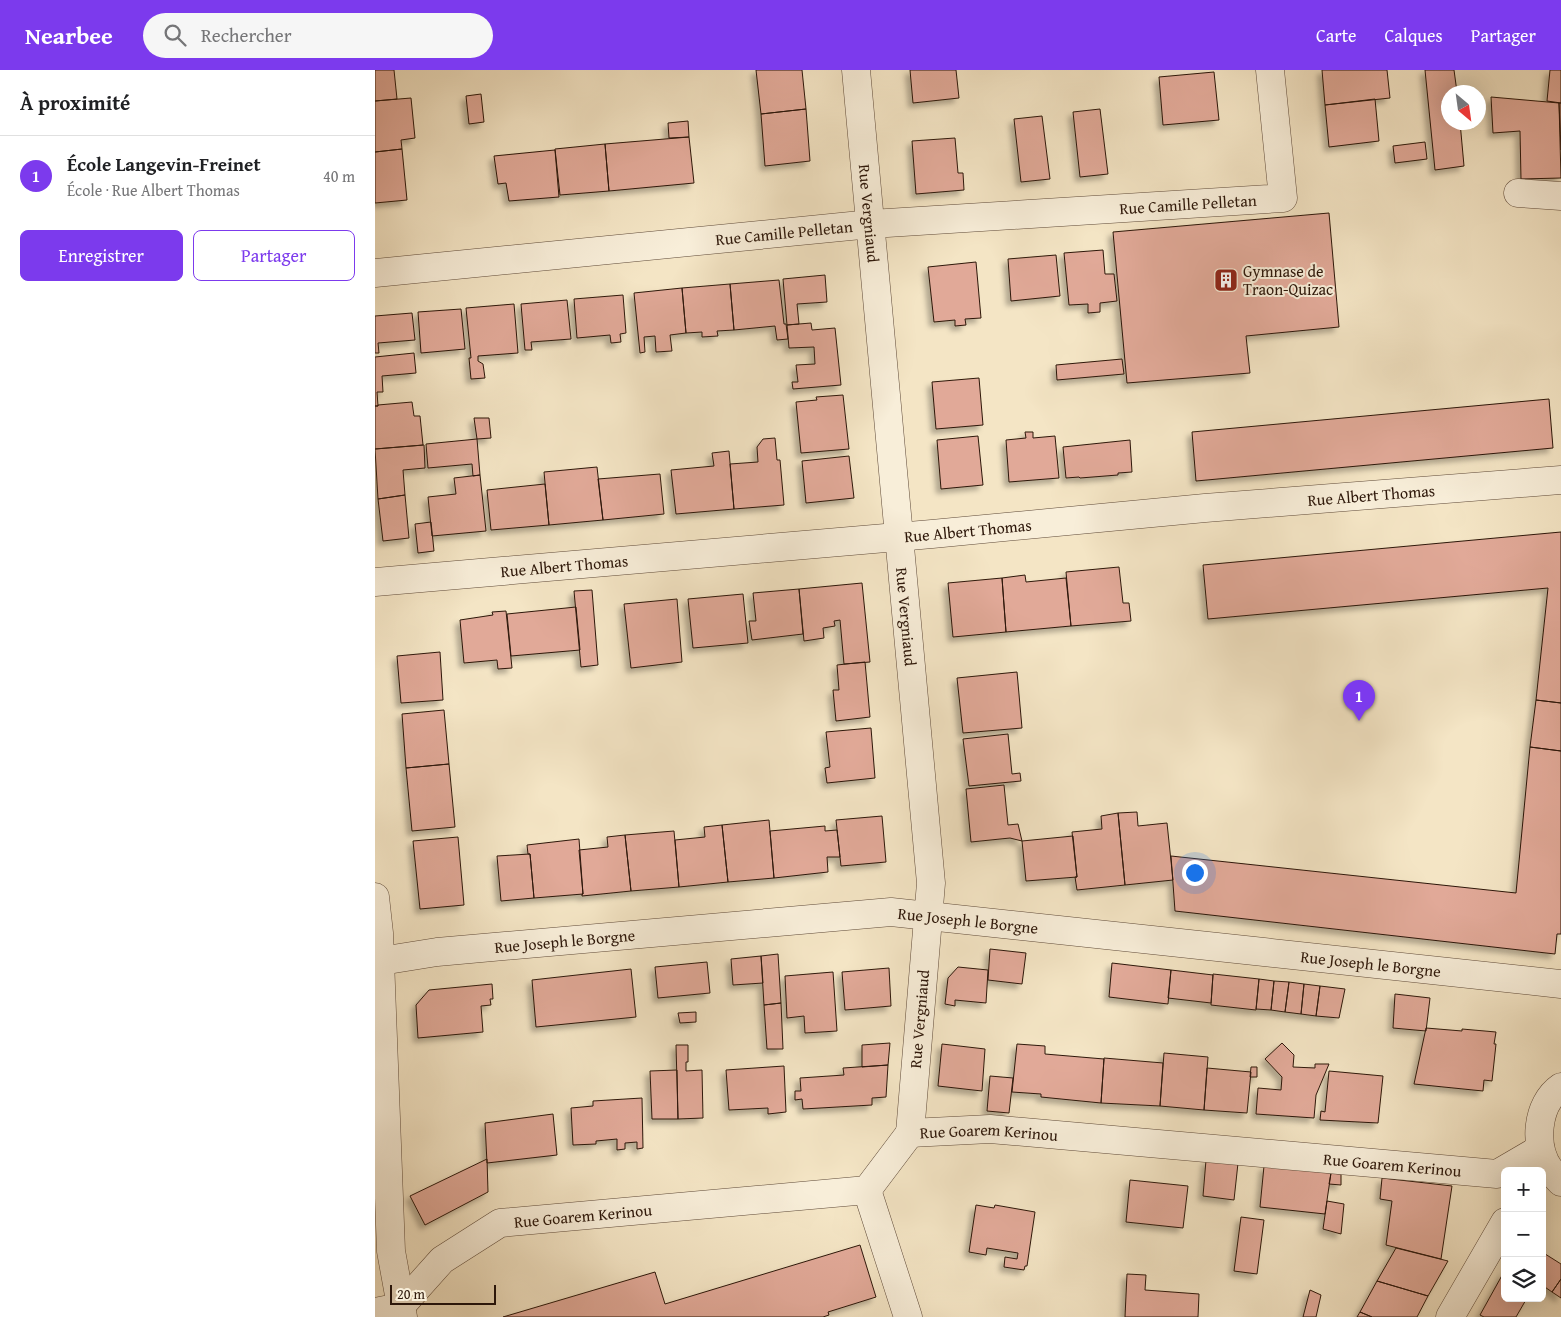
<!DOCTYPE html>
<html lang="fr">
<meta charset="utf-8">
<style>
body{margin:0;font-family:"Gentium Book Plus",serif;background:#f6f6f6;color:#202124}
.controls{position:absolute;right:15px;bottom:15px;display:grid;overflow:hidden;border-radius:8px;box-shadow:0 5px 20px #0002}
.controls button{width:45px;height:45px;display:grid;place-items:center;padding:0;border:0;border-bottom:1px solid #e0e0e0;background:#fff;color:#202124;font:25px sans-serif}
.compass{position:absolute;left:1066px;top:15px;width:45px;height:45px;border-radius:50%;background:#fff;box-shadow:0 5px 20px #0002;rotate:151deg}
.scale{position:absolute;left:15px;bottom:12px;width:106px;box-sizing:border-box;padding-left:5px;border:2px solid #2d170a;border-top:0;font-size:14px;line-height:18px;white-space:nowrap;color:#2d170a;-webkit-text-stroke:4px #f8eed9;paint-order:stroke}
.you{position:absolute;left:819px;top:802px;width:18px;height:18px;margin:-12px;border:4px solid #fff;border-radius:50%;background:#1a73e8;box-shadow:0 0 0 8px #1a73e833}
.badge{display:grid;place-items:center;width:32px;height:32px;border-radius:50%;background:#7c3aed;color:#fff;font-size:16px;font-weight:700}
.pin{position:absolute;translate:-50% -41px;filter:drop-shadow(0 1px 2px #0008)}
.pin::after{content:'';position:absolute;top:26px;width:18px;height:15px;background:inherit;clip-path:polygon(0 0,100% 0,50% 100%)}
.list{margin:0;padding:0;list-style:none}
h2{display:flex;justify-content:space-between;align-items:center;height:65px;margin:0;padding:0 20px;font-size:21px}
h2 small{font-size:16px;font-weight:400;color:#757577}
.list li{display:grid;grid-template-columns:32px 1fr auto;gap:15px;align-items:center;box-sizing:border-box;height:80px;padding:0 20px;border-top:1px solid #e0e0e0}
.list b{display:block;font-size:19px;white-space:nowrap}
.list p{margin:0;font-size:16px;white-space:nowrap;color:#757577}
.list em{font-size:16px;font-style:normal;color:#757577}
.actions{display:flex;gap:10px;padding:15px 20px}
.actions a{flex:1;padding:11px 0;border:1px solid #7c3aed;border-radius:8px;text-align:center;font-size:18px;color:#7c3aed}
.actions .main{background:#7c3aed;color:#fff}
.icon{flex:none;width:28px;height:28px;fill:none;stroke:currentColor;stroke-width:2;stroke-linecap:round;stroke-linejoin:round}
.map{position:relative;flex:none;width:1186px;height:1247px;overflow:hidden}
header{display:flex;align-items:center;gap:30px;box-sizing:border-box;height:70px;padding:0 25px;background:#7c3aed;color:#fff}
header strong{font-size:24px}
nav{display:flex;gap:28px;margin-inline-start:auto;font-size:18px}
.search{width:350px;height:45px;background:#f6f6f6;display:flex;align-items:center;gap:12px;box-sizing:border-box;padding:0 18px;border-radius:28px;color:#757577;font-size:19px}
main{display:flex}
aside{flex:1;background:#fff}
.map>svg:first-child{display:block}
.building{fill:#e1a998;stroke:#2d170a;filter:url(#shadow)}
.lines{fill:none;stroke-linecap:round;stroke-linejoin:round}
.minor-casing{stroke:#5f4a39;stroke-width:29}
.minor{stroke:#f8eed9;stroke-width:28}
.labels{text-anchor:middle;stroke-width:4;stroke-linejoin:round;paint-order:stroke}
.street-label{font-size:16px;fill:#2d170a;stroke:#f8eed9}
.poi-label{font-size:16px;fill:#2d170a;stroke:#f8eed9;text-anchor:start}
</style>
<header>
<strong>Nearbee</strong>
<div class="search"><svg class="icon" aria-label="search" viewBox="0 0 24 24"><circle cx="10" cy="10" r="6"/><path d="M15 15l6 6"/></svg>Rechercher</div>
<nav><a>Carte</a><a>Calques</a><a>Partager</a></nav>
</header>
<main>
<aside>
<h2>À proximité<small></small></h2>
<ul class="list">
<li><span class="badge">1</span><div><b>École Langevin-Freinet</b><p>École · Rue Albert Thomas</p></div><em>40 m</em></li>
</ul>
<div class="actions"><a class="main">Enregistrer</a><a>Partager</a></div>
</aside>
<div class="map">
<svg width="1186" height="1247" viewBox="0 0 1186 1247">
<defs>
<filter id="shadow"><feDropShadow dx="-4.5" dy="4.5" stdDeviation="2.5" flood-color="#0004"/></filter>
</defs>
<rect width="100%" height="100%" fill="#f4e5c5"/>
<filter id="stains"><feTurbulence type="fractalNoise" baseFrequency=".004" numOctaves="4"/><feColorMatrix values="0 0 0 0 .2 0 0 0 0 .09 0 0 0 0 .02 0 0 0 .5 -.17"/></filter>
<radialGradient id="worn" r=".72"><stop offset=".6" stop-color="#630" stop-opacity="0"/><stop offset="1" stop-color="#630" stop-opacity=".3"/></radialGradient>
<!-- building -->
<path class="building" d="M0,0H19L22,29L0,31Z
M381,0H427L431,39L386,44Z
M535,0H581L584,28L538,33Z
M947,0H1012L1015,28L950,35Z
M1050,0H1079L1082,22H1074V52H1085L1089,96L1060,100Z
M1175,0H1186V33L1172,31Z
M839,2L844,50L788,55L784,7Z
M106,24L109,52L94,54L91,26Z
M1116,27L1184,33L1186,108L1146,109L1145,61L1118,63Z
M36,28L40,68L26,70L27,79L0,82V31Z
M1000,29L1004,71L954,77L950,35Z
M1184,33H1186V80V79Z
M431,39L435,91L390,96L386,44Z
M725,39L733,104L705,107L698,42Z
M667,46L675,109L646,112L639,49Z
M313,51L314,67L294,68L293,53Z
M314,67L319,113L234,121L230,74Z
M580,68L583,103H588L589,120L541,124L537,71Z
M1050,72L1052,89L1020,93L1018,76Z
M230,74L234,121L185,125L180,79Z
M27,79L32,130L0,133V82Z
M180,80L184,127L134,131L131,113L123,114L119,86Z
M954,143L964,257L871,266L875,303L752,313L738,162Z
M728,180L730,204H739L742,231L725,233V242L713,243V234L694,235L689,183Z
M681,185L685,226L636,231L633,189Z
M601,192L606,248L590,249L591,255L580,256V250L559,252L553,197Z
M450,205L452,232L422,234L424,254L412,255L408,209Z
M404,210L409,254H411L413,269L402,270L400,256L359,260L355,214Z
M355,214L359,260L342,261L343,266L327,267V262L311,263L307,218Z
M307,218L311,263L295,265L297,281L281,282L280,266L269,267L270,282L265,283L259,223Z
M248,225L251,263L245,264L246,272L236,273L235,265L202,268L199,229Z
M192,230L196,269L156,272L157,280H150L146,234Z
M139,234L143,283L103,286V291L108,294L110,308L96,309L94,288H96L91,238Z
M86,239L90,279L46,283L43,242Z
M37,243L40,270L3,273L4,283H0V246Z
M436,253L437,260L460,258L466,315L418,319L417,312H423L421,295L440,294L439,277L414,278L412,255Z
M39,283L41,303L7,306L8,322H2L3,336H0V287Z
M747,289L749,304L682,310L681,295Z
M604,308L608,355L561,359L557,312Z
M468,325L474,379L426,383L421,332L442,330L441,327Z
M1174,329L1178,378L821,411L817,362Z
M37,332L39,346H45L48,375L0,379V336H3V335Z
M99,348H114L116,368L102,369Z
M650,362H658V368L680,366L684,408L634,412L631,370L651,368Z
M603,366L608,415L566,419L562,370Z
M400,368L402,390H405L409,435L359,439L355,394L383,392L382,377L388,369Z
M102,369L105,405L98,406L97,394L53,398L51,374Z
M755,370L757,402L743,403V405L705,408L704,407L691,408L688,377Z
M49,375L50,398L28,400L30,425L3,429L0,379Z
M354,381L359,439L301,444L296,400L339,396L337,383Z
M474,386L479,428L431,433L427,391Z
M222,397L228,450L174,455L169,402Z
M285,404L289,444L228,450L223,409Z
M105,405L111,461L57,466L53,427L81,424L79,408Z
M170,414L174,455L116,460L112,420Z
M30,425L34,468L8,471L3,429Z
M56,452L59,481L43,483L40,454Z
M1186,462V633L1161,630L1173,518L833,549L828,495Z
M744,497L748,533H754L756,551L696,556L691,502Z
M650,505L651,512L691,508L696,556L631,562L627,508Z
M627,508L631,562L578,567L573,513Z
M487,513L495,592L469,594L465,550L459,551L460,556L448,558L449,568L429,571L424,519Z
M424,519L428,564L377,570L374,551H381L378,523Z
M217,520L223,595L206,597L199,521Z
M368,524L373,573L318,578L313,529Z
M302,529L307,592L256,598L249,534Z
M201,537L205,580L136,586L132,544Z
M131,541L137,598L123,599L122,590L89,593L85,550L118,545L117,542Z
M65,582L68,630L26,633L22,586Z
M490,592L495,647L461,651L458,620H464L462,595Z
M642,602L647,658L588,663L582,608Z
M1161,630L1186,633V681L1155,677Z
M69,640L74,694L31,698L27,644Z
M496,658L500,708L452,713L450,698L455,697L451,662Z
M633,664L637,704L645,703L646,711L594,716L588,669Z
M1155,677L1186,681V864H1182L1180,884L800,841L796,786L1141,823Z
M74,694L80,757L37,761L31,698Z
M629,715L633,755L643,754L647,771L635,768L596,772L591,719Z
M762,742L763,756L792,753L798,810L750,815L743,743Z
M743,743L750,815L702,820L700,807H702L697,762L727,759L726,746Z
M507,746L511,792L466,796L461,750Z
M394,750L399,808L353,812L347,755Z
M347,755L353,812L304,817L300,770L330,767L329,757Z
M450,756V761L462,760L465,787H452L453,802L399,808L395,761Z
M299,761L304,817L256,821L250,765Z
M250,765L256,821L207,826V824H208L204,780L233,777L232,767Z
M698,766L702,807L651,811L647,771Z
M83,767L89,835L45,839L38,771Z
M204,769L208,824L159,828L155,784H153L152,775Z
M155,784L159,828L126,831L122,786Z
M615,879L651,883L647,914L613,910Z
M403,884L406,933L389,935L386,886Z
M386,886L388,913L358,915L356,889Z
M332,892L335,923L283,928L280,897Z
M737,893L796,900L793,934L734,927Z
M583,897L613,900L611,933L580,930V936L570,934L573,908Z
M514,898L516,936L470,940L467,902Z
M256,899L261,947L161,957L157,910Z
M796,900L838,905L836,933L793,928Z
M458,902L462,961L430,963L429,946L412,948L410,906Z
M838,904L884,909L881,940L836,935Z
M884,909L899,911L896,940L881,939Z
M899,911L914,912L910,942L896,940Z
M914,912L929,914L926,944L910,942Z
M117,914L118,929H115L116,935L106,936L108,962L43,968L41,935L54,920Z
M929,914L945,916L941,946L926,944Z
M945,916L970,919L964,948L941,946Z
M1020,924L1055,928L1051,961L1018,958Z
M406,933L408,979H392L389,935Z
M321,942V952L305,953L303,943Z
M1051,958L1087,961V959L1121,962L1119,974H1121L1117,1011L1109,1010L1108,1021L1039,1014Z
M515,973L513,995L487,997V975Z
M907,973L919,985L918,997L940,998V994H954L941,1025L939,1048L881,1044L883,1018L906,1020L907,1007L890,989Z
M567,974L610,979L607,1021L563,1016Z
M642,974L670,976V984L729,989L726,1033L666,1027V1024L637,1022Z
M301,975H313V992H311V1001L327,1000L328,1048L303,1049Z
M789,983L833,987L829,1040L785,1036Z
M729,988L788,993L785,1036L726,1033Z
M513,995L511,1027L497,1028V1035L428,1039L427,1029L420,1030V1021H426L425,1008L469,1005L468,998Z
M409,996L411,1042L393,1044V1038L354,1040L351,1000Z
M876,997H882V1007H875Z
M832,998L876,1002L872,1043L829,1040Z
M302,1000L303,1049H277L275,1001Z
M954,1001L1008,1006L1003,1053L945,1050L946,1041L950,1042Z
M615,1006L638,1008L634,1043L612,1041Z
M267,1028L268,1078L262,1079V1072L250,1073V1079L242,1080V1069L221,1071V1074L198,1075L196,1038L218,1036V1031Z
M178,1044L182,1085L112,1093L110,1053Z
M112,1089L113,1122L50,1155L35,1126Z
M831,1090L863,1093L859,1130L828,1126Z
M889,1096L956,1103L950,1144L885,1137Z
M956,1103L966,1104V1115L954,1114Z
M1007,1108L1077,1116L1066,1189L1011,1175L1017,1131L1005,1129Z
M755,1110L813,1116L808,1158L751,1152Z
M952,1131L969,1134L966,1164L948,1159Z
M601,1135L619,1138L620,1135L660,1142L652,1196H650L649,1200L629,1197L630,1187L642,1189L643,1183L612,1178L611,1185L594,1182Z
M866,1147L889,1150L882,1204L859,1201Z
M485,1175L501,1227L453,1242L454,1245L448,1247H128L280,1202L290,1234Z
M1021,1178L1073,1191L1053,1226L1002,1211Z
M1167,1182L1186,1194V1209L1177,1222L1167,1215Z
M1130,1200V1228H1152L1141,1247H1109L1105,1245Z
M752,1204L771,1205L770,1220L824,1224L823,1247H750Z
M1186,1209V1228L1177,1222Z
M1002,1211L1053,1226L1042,1247H997L985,1242Z
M935,1220L946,1225L941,1247H928Z
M985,1242L997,1247H982Z"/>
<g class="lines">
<!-- minor casing -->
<g class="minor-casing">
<g id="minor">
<path id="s1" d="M481,0L556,813L535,1063"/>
<path d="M1143,123L1186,126"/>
<path id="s2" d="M0,203L496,154L908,128L895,0"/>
<path id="s3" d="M0,512L557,464L830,438L1186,410"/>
<path d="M0,827L4,863L16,1181L28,1247"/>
<path id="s4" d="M0,892L62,882L516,842L1186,914"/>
<path d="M1186,1017C1161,1034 1158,1077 1175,1100C1178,1104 1182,1108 1186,1112"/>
<path id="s5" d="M535,1063L615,1059L1122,1104L1165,1079"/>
<path d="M492,1120L533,1247"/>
<path id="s6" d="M25,1237L67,1190L125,1153L492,1120L535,1063"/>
<path d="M0,1242L25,1237"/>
<path d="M1075,1247L1130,1152"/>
</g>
</g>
<!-- minor -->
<use href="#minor" class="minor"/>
</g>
<!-- icons -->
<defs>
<g id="building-square" transform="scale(1.25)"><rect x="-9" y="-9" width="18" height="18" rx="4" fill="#8f2418" stroke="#f8eed9"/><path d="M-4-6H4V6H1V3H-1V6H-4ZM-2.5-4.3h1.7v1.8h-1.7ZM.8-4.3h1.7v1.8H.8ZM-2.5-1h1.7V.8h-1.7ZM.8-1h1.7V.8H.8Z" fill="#fff"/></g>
</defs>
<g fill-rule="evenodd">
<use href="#building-square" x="851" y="210"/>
</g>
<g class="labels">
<!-- street labels -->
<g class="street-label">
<text dy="6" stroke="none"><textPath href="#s2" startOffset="816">Rue Camille Pelletan</textPath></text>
<text dy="6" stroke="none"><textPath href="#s1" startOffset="144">Rue Vergniaud</textPath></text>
<text dy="6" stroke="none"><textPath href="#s2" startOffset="411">Rue Camille Pelletan</textPath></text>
<text dy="6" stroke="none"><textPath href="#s3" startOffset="1000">Rue Albert Thomas</textPath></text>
<text dy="6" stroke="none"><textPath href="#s3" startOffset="595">Rue Albert Thomas</textPath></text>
<text dy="6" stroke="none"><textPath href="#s3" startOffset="190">Rue Albert Thomas</textPath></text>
<text dy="6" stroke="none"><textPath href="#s1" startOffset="549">Rue Vergniaud</textPath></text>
<text dy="6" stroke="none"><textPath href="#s4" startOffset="596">Rue Joseph le Borgne</textPath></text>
<text dy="6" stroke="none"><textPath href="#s4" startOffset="191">Rue Joseph le Borgne</textPath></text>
<text dy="6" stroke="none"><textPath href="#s4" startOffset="1001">Rue Joseph le Borgne</textPath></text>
<text transform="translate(544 949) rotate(-85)" y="6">Rue Vergniaud</text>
<text dy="6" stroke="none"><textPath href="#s5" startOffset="79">Rue Goarem Kerinou</textPath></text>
<text dy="6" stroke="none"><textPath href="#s5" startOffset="484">Rue Goarem Kerinou</textPath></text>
<text dy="6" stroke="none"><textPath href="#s6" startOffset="215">Rue Goarem Kerinou</textPath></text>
</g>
<!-- poi labels -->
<g class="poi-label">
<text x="868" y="207">Gymnase de<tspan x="868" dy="18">Traon-Quizac</tspan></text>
</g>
</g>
<rect width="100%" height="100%" filter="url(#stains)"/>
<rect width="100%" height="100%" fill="url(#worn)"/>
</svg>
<div class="controls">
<button>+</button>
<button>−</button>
<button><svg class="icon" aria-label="layers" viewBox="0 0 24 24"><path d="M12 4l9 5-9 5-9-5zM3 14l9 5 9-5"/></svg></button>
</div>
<svg class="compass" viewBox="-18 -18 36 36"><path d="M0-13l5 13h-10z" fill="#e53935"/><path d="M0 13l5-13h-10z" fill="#757577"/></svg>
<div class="scale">20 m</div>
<div class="you"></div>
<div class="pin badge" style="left:984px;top:651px">1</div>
</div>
</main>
